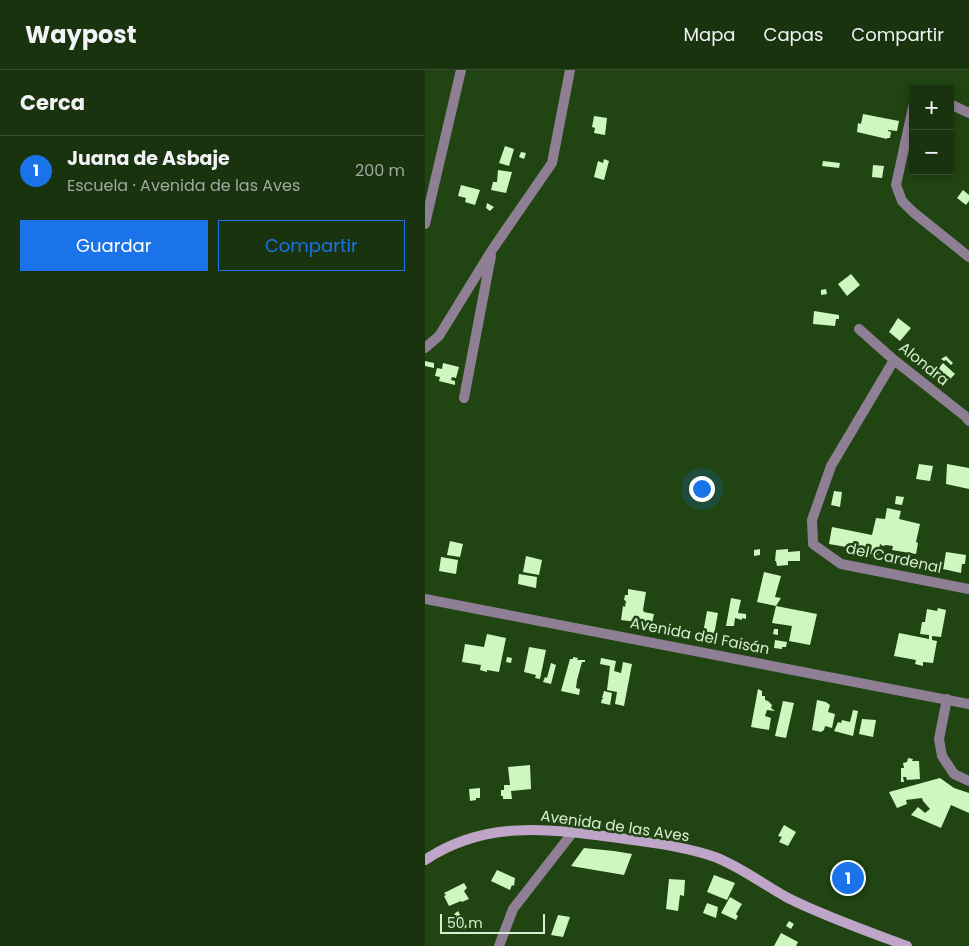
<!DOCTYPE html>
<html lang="es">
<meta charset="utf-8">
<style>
body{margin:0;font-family:Poppins,sans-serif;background:#253f1c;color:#f1f3f6}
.controls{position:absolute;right:15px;top:15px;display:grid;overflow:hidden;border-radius:0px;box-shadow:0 2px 8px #0003}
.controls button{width:45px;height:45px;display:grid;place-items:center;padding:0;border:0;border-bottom:1px solid #364e2e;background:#18330e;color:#f1f3f6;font:25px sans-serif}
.scale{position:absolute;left:15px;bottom:12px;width:105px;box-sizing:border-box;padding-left:5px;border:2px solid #d8edd1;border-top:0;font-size:14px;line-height:18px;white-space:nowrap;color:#d8edd1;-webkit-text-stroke:4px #204412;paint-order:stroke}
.you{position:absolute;left:276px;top:418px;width:18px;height:18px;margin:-12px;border:4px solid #fff;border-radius:50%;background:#1a73e8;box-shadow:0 0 0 8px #1a73e833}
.badge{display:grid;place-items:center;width:32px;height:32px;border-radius:50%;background:#1a73e8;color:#fff;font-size:16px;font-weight:700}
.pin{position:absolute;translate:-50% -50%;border:2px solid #fff;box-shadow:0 1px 5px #0006}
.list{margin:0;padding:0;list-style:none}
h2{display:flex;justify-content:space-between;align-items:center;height:65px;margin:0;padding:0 20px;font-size:21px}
h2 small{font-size:16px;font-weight:400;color:#9faa9e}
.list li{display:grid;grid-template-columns:32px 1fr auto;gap:15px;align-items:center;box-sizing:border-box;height:70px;padding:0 20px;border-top:1px solid #364e2e}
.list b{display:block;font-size:19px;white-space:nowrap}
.list p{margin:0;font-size:16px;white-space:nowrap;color:#9faa9e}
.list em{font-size:16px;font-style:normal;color:#9faa9e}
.actions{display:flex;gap:10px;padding:15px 20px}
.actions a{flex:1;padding:11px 0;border:1px solid #1a73e8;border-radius:0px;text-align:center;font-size:18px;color:#1a73e8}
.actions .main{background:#1a73e8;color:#fff}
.map{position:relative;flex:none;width:544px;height:876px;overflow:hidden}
header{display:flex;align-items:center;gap:30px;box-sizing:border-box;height:70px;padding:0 25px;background:#18330e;border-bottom:1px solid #364e2e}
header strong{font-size:24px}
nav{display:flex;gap:28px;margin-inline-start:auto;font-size:18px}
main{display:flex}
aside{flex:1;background:#18330e}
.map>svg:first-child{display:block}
.building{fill:#cdf7bf}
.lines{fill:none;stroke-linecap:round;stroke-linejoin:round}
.street{stroke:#8f7f95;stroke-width:10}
.secondary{stroke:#bfa5c8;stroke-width:10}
.labels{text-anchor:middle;stroke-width:5;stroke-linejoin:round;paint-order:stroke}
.street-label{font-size:15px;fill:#d8edd1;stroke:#204412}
</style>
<header>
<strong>Waypost</strong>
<nav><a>Mapa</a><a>Capas</a><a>Compartir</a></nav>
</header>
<main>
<aside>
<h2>Cerca<small></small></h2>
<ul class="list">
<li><span class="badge">1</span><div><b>Juana de Asbaje</b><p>Escuela · Avenida de las Aves</p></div><em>200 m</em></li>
</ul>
<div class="actions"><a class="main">Guardar</a><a>Compartir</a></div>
</aside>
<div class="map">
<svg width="544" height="876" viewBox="0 0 544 876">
<rect width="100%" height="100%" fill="#204412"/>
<!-- building -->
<path class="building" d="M438,44L474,51L472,61L463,60V61L466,62L465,68H462V69L432,62L433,53L436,54Z
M169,46L182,48L180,65L169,63L170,58L167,57Z
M80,76L89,79L84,96L74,93Z
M96,82L101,83L99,89L94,87Z
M179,89L184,91L179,110L169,107L173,91L178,93Z
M398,91L415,93L414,98L397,96Z
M448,95L459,96L457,108L447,107Z
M73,100L87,102L81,123L66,120L68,112H72Z
M36,115L55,120L50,135L40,132L41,128L33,126Z
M538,120L544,125V131L541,135L532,128Z
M62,133L69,137L65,141L61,138Z
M426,204L435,215L422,226L413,214Z
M401,219L402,224L396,225V220Z
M389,241L414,245V249H411L410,256L388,254Z
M473,248L486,258L475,271L464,262Z
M521,286L528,293L526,295L521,290L519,291L516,289Z
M0,291L9,293V298L0,296Z
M18,293L34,297L31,308L27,307L26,310L30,311V315L14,311L15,307L10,306L12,298L17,299Z
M518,293L530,304L523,311L513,299Z
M494,394L508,396L505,411L491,409Z
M522,394L544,398V419L521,414Z
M409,421L417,422L415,437L406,435Z
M471,426L479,427L477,435L470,434Z
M462,438L476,441L474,449L495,454L491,472L493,473L491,484L467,480L468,476L461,475L458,476L455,474L453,485L444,484V481L404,474L407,457L447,465L451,448L460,449Z
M25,471L38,474L35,487L22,485Z
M335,479V485L329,486V480Z
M363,479V482L375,481V491H363V495L352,496L351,491H350L351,480Z
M521,482L541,485L540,494H537L536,503L518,499Z
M101,486L117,490L114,505L98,502Z
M16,487L33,490L31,504L14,501Z
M339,502L356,506L350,527L356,528L351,536L392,544L385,575L364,571L367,556L347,553L351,536L332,532Z
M94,504L112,507L111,518L93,514Z
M203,519L221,522L218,540L219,542L229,544L227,554L196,550L198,536L200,537L201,531L199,530L200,525H203Z
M306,528L316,530L313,543L321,544V549L317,548V550L310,548L309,556H301Z
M513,538L521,540L516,567L507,566V570L512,571L508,593L498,592V596L490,594L491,590L469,586L474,563L504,569V565L495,564L497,552H500L502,539L512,541Z
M282,541L293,543L289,565L278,563Z
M349,559H353V565L348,564Z
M62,564L81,568L74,602L62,600V602L55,600L56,595L37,592L40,574L59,577Z
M350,570L362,572L361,577H357V579L349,578Z
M104,577L121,580L115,609L110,608L111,605L99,602Z
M82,587L87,588L86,593L81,592Z
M148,587L153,588L152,590H160V592H157L152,610L151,618L155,619L154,625L136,621L145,589H148Z
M176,588L191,591L189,601L196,603L198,592L207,594L199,636L190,634L192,622L182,620L185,596L175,594Z
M126,593L131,595L126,614L118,612L120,607L122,608Z
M333,619L337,621V626H340V630L343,631L347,635L346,638L350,641L342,640L340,646L346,648L344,660L326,657Z
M179,621L187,623L185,635L176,633L177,629H179L177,628Z
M392,630L401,632L405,635L403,642L410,644L407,658L400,656L399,660L396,662L387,660Z
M358,631L369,633L361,668L350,666Z
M428,640L433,641L428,666L409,661L413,652L416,653L417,650L425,652Z
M437,649L451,650L448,667L434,664Z
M483,688L488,689L487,691H494L495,709L482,710L481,707H478L479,712H476V698H479L478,693L482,692Z
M105,695L106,719L86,721L87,729H78V726H76V720H79V715H85L83,697Z
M515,708L529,718L544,723V743L526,735L516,758L486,745L493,737L500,743L505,739L498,731L497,728L481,730L482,734L472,738L464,722Z
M55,718V728H51V730L45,731L44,719Z
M359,755L371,762L363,776L354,772L357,767L353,766Z
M159,778L189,781L207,784L199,805L146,796Z
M72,800L90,808L89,816L87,815L85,820L66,811Z
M289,805L310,813L302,830L282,822Z
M244,809L260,810L259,826L255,825L253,841L241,839Z
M39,813L42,818L39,821L44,829L37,832L36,831L24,836L19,826L21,825L19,823Z
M305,827L317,834L311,844L313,846L311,850L296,843Z
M282,833L293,837L291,848L278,843Z
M33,841L42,857L38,859L29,844Z
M133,845L145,847L138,867L126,865Z
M364,851L369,854L366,859L361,856Z
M356,863L373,872L371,876H349Z"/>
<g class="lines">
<!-- street -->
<path class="street" d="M525,34L544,43
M488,37L471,115L477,131L488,142L544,187
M0,154L36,0
M434,259L469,290L540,346L544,351
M0,278L14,266L67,180L127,93L145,0
M469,290L406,396L387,450L388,474L416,494L544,519
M39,328L66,186
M0,529L544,634
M522,629L514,669L517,686L529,704L544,711
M74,876L88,839L148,762"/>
<!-- secondary -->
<path class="secondary" d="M0,790C61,749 126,759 194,768C226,773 259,776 290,787C316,797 339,815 363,828C401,847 442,861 482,876"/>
</g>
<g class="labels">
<!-- street labels -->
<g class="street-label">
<text transform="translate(499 294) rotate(39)" y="5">Alondra</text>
<text transform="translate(469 488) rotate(12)" y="5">del Cardenal</text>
<text transform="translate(275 566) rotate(11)" y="5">Avenida del Faisán</text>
<text transform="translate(190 756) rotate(8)" y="5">Avenida de las Aves</text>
</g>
</g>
</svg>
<div class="controls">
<button>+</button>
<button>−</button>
</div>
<div class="scale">50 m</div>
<div class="you"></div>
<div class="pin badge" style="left:423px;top:808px">1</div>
</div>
</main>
